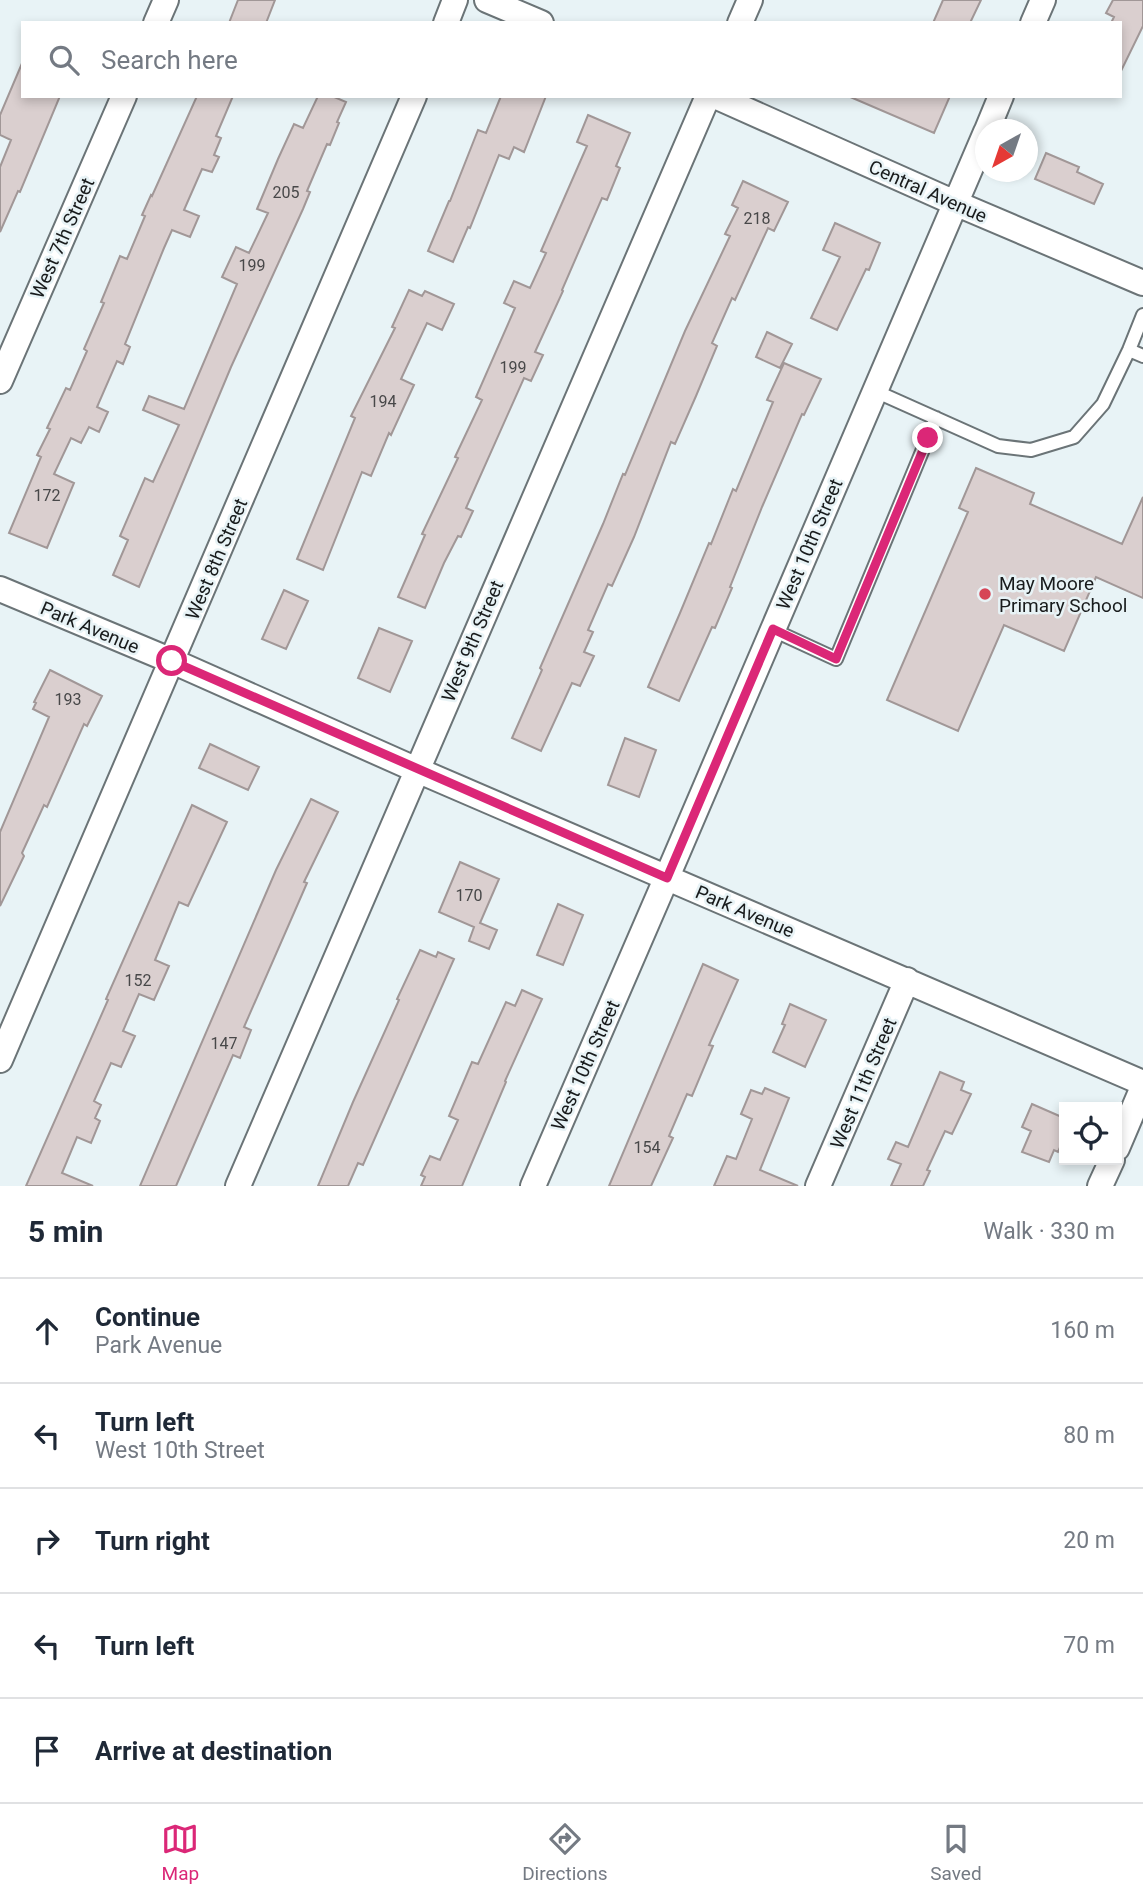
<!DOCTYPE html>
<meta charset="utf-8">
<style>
body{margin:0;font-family:Roboto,sans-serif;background:#f6f6f7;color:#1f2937}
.controls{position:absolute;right:21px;bottom:21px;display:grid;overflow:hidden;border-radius:0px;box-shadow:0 4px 10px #0003}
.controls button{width:63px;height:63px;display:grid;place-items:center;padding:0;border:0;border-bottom:2px solid #e0e1e3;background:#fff;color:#1f2937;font:35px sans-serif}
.compass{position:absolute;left:975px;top:119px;width:63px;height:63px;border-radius:50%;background:#fff;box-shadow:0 4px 10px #0003;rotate:220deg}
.stop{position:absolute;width:21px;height:21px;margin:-16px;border:5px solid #db2777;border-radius:50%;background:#fff}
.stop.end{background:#db2777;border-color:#fff;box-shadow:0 2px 7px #0008}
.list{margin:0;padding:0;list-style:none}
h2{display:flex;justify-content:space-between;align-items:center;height:91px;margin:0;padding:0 28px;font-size:30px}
h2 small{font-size:23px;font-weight:400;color:#747a83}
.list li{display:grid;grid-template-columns:46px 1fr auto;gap:21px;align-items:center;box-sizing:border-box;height:105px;padding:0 28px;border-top:2px solid #e0e1e3}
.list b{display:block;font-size:26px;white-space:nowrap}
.list p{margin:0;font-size:23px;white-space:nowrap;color:#747a83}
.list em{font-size:23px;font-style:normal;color:#747a83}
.icon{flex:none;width:38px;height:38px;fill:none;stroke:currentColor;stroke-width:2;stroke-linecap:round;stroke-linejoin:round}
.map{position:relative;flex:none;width:1143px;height:1186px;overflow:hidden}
.search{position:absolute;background:#fff;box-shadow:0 4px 10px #0003;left:21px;right:21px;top:21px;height:77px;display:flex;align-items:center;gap:18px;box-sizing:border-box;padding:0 24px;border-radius:0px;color:#747a83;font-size:26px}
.sheet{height:616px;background:#fff}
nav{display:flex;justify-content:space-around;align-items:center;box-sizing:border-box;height:98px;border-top:2px solid #e0e1e3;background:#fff;font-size:19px;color:#747a83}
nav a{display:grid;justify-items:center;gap:4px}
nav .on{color:#db2777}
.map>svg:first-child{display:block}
.building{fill:#dacfcf;stroke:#a19797;stroke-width:2}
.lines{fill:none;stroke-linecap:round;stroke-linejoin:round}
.service-casing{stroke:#6b7477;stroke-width:16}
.minor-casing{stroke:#6b7477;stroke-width:28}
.service{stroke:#fff;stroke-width:12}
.minor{stroke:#fff;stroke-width:24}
.route{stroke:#db2777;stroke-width:9}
.poi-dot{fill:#d64556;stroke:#e8f3f6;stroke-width:2.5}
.labels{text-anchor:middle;stroke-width:5;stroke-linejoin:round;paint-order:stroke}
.number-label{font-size:16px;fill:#484849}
.street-label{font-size:19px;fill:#181b1c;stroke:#e8f3f6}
.poi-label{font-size:19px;fill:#181b1c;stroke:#e8f3f6;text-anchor:start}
</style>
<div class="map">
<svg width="1143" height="1186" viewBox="0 0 1143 1186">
<rect width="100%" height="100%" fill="#e8f3f6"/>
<!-- building -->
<path class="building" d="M238,0H275L266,23H229Z
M943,0H981L970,23H933Z
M1113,0H1143V26L1120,73V23H1111L1114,17L1106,13Z
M23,61V96H60L20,192L18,191L0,232V167L11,140L0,135V115Z
M197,96H233L216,136L221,138L214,155L219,157L212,172L202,169L184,210L199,216L190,237L172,230L164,248L125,344L130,347L123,364L117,361L97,407L108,412L99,432L89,427L81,443L71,438L54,474L74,483L47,548L9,533L41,457L37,455L50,429L47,428L66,388L70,390L87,351L84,349L104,303L101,302L120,256L127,259L145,216L142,215L151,195L152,196Z
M318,96H332L346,102L337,122L339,123L330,145L327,144L307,191L310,192L303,209L231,367L139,587L113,575L128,540L120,536L145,478L153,482L179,425L143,410L149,396L184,409L237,284L222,277L236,247L249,253L268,213L257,209L278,159L294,124L303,128Z
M501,96H546L524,152L514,147L509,159L499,155L470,228L468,227L453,262L428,251L449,201H450L478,130L486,133Z
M848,96H950L934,133Z
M588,115L630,133L616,166L620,168L607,200L602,198L562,290L563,291L535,352L543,355L531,381L524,378L466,508L473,511L461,537L458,536L444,563L425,608L398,597L425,535L422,534L458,458L455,457L482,400L476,397L515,308L504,303L514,281L530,288L546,253L541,251L587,146L577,142Z
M1046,153L1079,167L1077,172L1103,184L1094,204L1035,179Z
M743,181L788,202L774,231L768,228L735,300L732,298L712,343L717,346L696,396L675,444L671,442L634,537L612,586L608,584L588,630L593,632L584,652L594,656L580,686L572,683L541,751L512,738L542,670L540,668L603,524L623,474L625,475L685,331L730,236L725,234L738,208L732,205Z
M835,223L880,243L869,270L866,269L837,330L811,318L840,257L823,250Z
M409,290L422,296L425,291L454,304L442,330L427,323L401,379L414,385L391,435L389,433L371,476L362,472L323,570L297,559L355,418L351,416L395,328L392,327Z
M767,332L792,344L780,368L756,357Z
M784,363L821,379L804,415L802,414L762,507L730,587L732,588L715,628L712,627L679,701L648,687L680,613L709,543L711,544L733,489L736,491L773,402L767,400Z
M976,468L1034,493L1030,504L1122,544L1143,497V598L1096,577L1064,651L1004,625L958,731L887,700L968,512L959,508Z
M284,590L308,601L286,649L262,639Z
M379,628L412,641L390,692L358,678Z
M50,670L102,696L87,726L84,724L47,807L44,805L22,853L24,856L0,906V832L49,717L33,709L36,703L34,702Z
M625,738L656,750L639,797L608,785Z
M210,744L259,767L248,790L199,768Z
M311,799L338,812L304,882L307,883L244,1027L251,1030L240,1058L233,1055L176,1186H140L276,870Z
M192,805L227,822L188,906L179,902L155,960L169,966L154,1000L139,994L123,1031L135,1036L121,1067L111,1063L94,1101L101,1105L95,1118L100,1121L91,1143L77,1137L62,1173L93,1186H26L108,1000L106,999Z
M460,862L499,879L480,923L497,930L489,949L469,941L474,927L439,912Z
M558,904L583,915L563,965L537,955Z
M420,950L436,957L438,952L454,959L363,1165L358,1163L348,1186H318L353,1102L399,1000L397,999Z
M703,964L738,980L709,1045L713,1046L692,1096L687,1094L669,1136L673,1138L651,1186H609Z
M522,990L542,999L505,1081L506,1082L462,1186H421L425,1177L421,1175L430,1156L440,1160L458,1120L449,1116L472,1062L478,1064L506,1002L515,1006Z
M790,1004L826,1020L805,1067L773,1052L785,1025L782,1024Z
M940,1072L964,1082L961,1090L971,1094L952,1134L945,1131L927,1170L930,1171L923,1186H891L901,1164L888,1159L896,1142L908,1147Z
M765,1088L789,1098L760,1170L798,1186H714L727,1156L736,1159L752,1119L741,1114L751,1090L762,1094Z
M1032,1104L1064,1118V1138L1058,1152L1054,1150L1049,1162L1022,1152L1031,1131L1022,1127Z"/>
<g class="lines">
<!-- service casing -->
<g class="service-casing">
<path id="service" d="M1129,350L1143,356
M875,391L998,446L1031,450L1074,437L1103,404L1129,350L1143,315
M773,630L836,659L936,418"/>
</g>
<!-- minor casing -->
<g class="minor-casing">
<path id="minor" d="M487,0L541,23
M156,23L166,0
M446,23L455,0
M740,23L750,0
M1033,23L1043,0
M715,96L955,203L1143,283
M987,130L1001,96
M0,381L124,96
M0,589L172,661L417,770L1143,1083
M0,1060L414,96
M1117,1148L1143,1087
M238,1186L708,96
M533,1186L676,856L986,132
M818,1186L907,980
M1100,1186L1112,1160"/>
</g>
<!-- service -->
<use href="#service" class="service"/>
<!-- minor -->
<use href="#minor" class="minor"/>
</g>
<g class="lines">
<!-- route -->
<path class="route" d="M172,661L667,878L773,629L836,659L928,438"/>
</g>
<!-- markers -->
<circle class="poi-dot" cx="985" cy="594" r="7"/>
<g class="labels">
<!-- number labels -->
<g class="number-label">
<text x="286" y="198">205</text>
<text x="757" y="224">218</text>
<text x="252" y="271">199</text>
<text x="513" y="373">199</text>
<text x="383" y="407">194</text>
<text x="47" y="501">172</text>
<text x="68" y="705">193</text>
<text x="469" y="901">170</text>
<text x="138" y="986">152</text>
<text x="224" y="1049">147</text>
<text x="647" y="1153">154</text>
</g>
<!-- street labels -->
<g class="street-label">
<text transform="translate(928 191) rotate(24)" y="7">Central Avenue</text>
<text transform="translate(62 238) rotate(-66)" y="7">West 7th Street</text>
<text transform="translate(809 544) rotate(-67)" y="7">West 10th Street</text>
<text transform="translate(216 559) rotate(-67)" y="7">West 8th Street</text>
<text transform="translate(90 627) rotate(23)" y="7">Park Avenue</text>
<text transform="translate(472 641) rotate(-67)" y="7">West 9th Street</text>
<text transform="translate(745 911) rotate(23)" y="7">Park Avenue</text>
<text transform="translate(585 1065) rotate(-66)" y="7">West 10th Street</text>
<text transform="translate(863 1083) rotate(-67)" y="7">West 11th Street</text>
</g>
<!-- poi labels -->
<g class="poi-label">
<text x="999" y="590">May Moore<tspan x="999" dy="22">Primary School</tspan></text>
</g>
</g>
</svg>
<div class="controls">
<button><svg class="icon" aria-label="locate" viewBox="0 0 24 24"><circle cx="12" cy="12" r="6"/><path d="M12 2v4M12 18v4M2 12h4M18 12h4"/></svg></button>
</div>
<svg class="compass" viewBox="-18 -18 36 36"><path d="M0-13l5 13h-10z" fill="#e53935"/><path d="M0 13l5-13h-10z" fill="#747a83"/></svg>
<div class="stop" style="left:172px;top:661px"></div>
<div class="stop end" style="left:928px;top:438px"></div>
<div class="search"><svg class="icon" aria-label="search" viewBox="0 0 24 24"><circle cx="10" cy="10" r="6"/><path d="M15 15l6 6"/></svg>Search here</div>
</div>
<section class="sheet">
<h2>5 min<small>Walk · 330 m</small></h2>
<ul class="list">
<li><svg class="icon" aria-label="ahead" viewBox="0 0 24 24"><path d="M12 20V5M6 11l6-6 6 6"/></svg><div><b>Continue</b><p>Park Avenue</p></div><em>160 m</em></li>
<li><svg class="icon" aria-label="left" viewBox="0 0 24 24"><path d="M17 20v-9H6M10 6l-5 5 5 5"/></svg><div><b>Turn left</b><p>West 10th Street</p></div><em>80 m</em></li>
<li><svg class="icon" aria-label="right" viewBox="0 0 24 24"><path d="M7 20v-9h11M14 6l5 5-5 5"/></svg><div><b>Turn right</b></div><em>20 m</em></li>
<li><svg class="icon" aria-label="left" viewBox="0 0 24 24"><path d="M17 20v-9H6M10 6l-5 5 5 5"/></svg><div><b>Turn left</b></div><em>70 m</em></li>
<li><svg class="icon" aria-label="arrive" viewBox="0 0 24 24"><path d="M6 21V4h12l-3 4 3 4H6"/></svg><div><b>Arrive at destination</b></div></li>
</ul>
</section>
<nav>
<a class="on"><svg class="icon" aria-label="map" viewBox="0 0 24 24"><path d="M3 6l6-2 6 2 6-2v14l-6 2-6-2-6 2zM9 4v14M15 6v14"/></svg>Map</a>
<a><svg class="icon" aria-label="directions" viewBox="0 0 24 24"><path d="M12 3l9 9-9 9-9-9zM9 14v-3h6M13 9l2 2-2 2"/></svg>Directions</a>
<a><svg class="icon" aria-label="saved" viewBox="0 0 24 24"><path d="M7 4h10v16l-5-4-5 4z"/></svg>Saved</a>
</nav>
